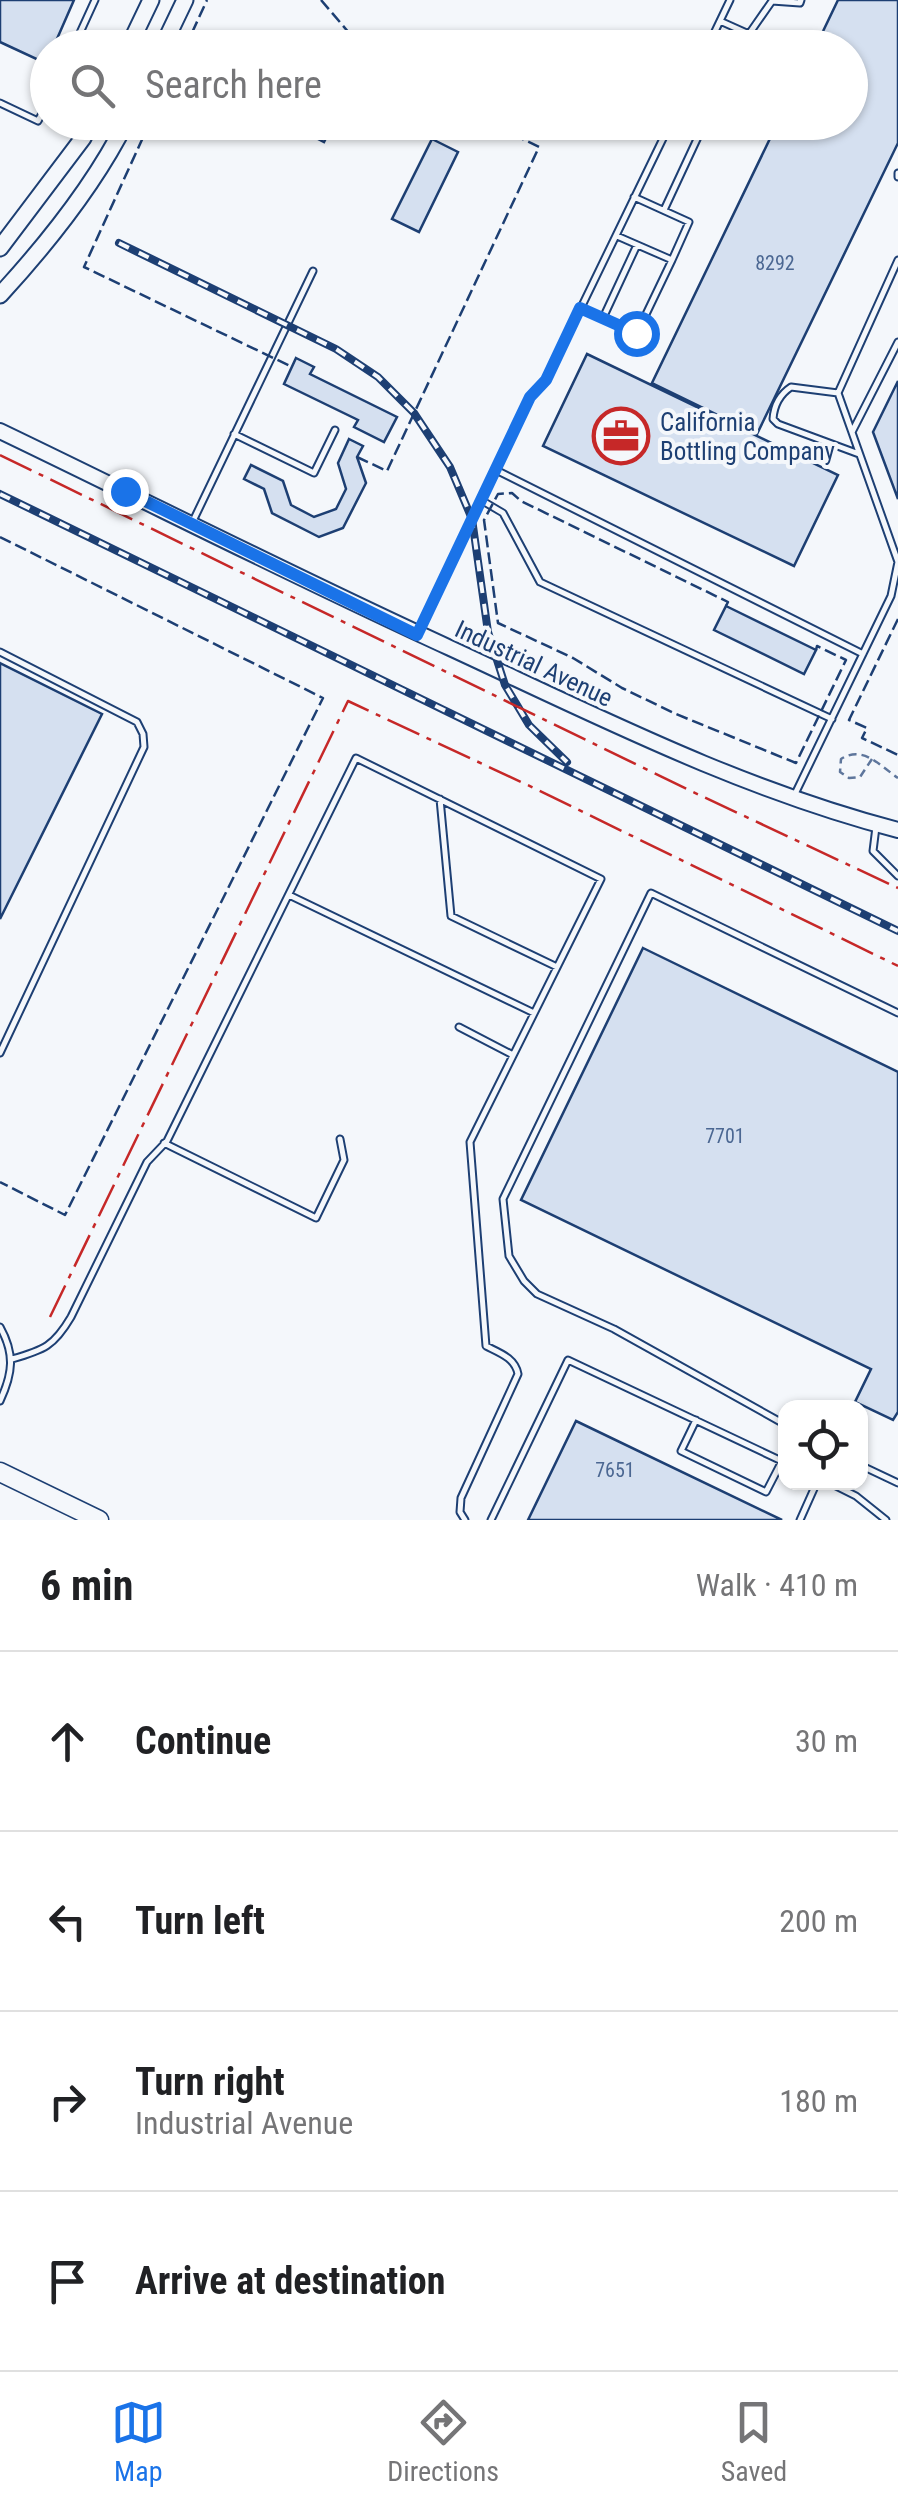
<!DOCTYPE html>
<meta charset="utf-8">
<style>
body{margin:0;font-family:"Roboto Condensed",sans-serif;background:#f2f2f2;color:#202124}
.controls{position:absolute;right:30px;bottom:30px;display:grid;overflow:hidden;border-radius:20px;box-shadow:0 2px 8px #0004}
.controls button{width:90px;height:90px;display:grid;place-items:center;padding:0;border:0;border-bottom:2px solid #e0e0e0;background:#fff;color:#202124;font:50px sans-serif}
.stop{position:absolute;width:30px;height:30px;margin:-22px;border:8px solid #1a73e8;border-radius:50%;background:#fff}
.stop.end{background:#1a73e8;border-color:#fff;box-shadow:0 2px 10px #0008}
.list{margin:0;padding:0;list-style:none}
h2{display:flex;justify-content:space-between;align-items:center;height:130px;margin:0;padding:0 40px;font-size:42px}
h2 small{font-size:32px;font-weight:400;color:#757577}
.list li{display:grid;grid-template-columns:65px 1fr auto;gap:30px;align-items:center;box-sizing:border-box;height:180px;padding:0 40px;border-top:2px solid #e0e0e0}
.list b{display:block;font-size:38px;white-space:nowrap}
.list p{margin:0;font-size:32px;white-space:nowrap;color:#757577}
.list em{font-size:32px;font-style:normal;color:#757577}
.icon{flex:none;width:55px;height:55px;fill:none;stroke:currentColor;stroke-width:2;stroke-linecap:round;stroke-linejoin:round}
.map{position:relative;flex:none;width:898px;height:1520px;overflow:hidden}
.search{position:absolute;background:#fff;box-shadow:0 2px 8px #0004;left:30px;right:30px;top:30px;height:110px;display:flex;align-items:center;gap:25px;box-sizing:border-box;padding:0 35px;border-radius:55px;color:#757577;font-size:38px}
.sheet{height:850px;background:#fff}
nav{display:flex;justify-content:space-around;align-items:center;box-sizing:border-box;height:140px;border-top:2px solid #e0e0e0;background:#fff;font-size:28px;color:#757577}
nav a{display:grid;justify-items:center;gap:5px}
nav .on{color:#1a73e8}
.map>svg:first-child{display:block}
.building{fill:#d5e0f0;stroke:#1d3f73;stroke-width:2.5}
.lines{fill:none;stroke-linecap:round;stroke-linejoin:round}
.service-casing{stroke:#1d3f73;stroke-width:9}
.tertiary-casing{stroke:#1d3f73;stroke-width:18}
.secondary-casing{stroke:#1d3f73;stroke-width:19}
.primary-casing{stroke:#1d3f73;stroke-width:21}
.path{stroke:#5e769c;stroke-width:2.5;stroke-dasharray:8 5;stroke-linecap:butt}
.service{stroke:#f4f7fb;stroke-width:5}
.tertiary{stroke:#f4f7fb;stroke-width:14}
.secondary{stroke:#f4f7fb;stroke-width:15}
.primary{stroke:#f4f7fb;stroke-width:18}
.rail-casing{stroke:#1d3f73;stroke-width:8}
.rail{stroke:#f4f7fb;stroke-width:4;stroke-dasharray:11;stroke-linecap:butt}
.fence{stroke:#1d3f73;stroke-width:2.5;stroke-dasharray:12 5;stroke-linecap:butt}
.power{stroke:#c62828;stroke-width:2.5;stroke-dasharray:35 8 5 8;stroke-linecap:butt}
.route{stroke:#1a73e8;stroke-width:12}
.labels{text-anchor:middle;stroke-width:8;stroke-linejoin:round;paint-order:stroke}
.number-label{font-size:20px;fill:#4b6792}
.poi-label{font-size:25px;fill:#1d3f73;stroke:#f4f7fb;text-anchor:start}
.street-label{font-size:25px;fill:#1d3f73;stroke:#f4f7fb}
</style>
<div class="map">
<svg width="898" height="1520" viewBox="0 0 898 1520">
<rect width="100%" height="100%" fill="#f4f7fb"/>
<!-- building -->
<path class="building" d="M0,0H74L53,48H48L45,63L0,42Z
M838,0H898V143L757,434L652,383L778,122H850V48H815Z
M285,122H334L324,142Z
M432,139L458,152L419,232L392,219Z
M587,354L838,475L794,566L543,446Z
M296,358L314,367L310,374L397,417L384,442L354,427L358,420L284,384Z
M898,381V499L873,432Z
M349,439L363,446L357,457L366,483L343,528L319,537L272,513L264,489L244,479L251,465L283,481L291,505L314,517L336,509L346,489L338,463Z
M726,606L816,650L804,674L714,630Z
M0,663L102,714L0,919Z
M643,948L898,1072V1412L893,1420L855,1402L871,1369L521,1200Z
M576,1421L782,1520H528Z"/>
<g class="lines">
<!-- service casing -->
<g class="service-casing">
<path id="service" d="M720,21L749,34L772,1L800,3L801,0
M73,48L95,0
M707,48L730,0
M0,103L38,121L48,102
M898,173V177
M634,197L689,222L672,260
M664,210L705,122
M581,308L637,333L672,260L617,236
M603,318L637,245
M838,393L791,387C779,395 774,405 773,419L778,424L859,454
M852,432L898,342
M234,434L314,473L335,430
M496,470L863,654
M481,500L503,513L540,582L832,719
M193,521L313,271
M418,632L530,397L546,380L671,122
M0,652L137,722L143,734L144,747L0,1053
M794,796L891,596L898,562L838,393L898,260
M440,799L451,916L557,967
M876,827L873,851L898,876
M289,895L534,1013
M459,1027L513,1055
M164,1143L316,1218L344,1160L340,1139
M0,1327C15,1354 13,1373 0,1401
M12,1359C44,1350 54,1346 71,1317L147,1162L167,1141L356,758L601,879L470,1142L486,1346C500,1353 515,1358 518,1374L461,1498L460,1512L465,1520
M696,1420L681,1451L766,1492L782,1461
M786,1425L614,1329L537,1294L524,1281L509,1256L503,1199L651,893L898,1013
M860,1465L898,1483
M828,1482L856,1496L886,1520
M491,1520L568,1360L786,1463
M800,1520L817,1482"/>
</g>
<!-- tertiary casing -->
<g class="tertiary-casing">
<path id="tertiary" d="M0,431C150,503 299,579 450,648C597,716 740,789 898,830"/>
</g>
<!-- secondary casing -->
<g class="secondary-casing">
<path id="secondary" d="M128,48L151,0
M162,48L185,0
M0,248L83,138L91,122
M0,295C45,246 96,182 126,122"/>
</g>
<!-- primary casing -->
<g class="primary-casing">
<path id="primary" d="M0,1472L99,1520"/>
</g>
<!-- path -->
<path class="path" d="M872,759L860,777L849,778L840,772L841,759C863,745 879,765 898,778"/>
<!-- service -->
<use href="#service" class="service"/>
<!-- tertiary -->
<use href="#tertiary" class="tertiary"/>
<!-- secondary -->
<use href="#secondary" class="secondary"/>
<!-- primary -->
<use href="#primary" class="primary"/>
<!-- rail casing -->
<g class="rail-casing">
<path id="rail" d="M119,243L336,349L378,377L414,413L450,467L472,519L488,632L505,685L529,725L567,762
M0,494L898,931"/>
</g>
<!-- rail -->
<use href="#rail" class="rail"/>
<!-- fence -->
<path class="fence" d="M321,0L362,48
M185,48L207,0
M150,122L84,267L290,366
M357,457L387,471L539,147L488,122
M0,537L323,698L65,1215L0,1182
M726,606L728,602L521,501L512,493L498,494L484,520L498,623L573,658L622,688L676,714L796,763L846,660L817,646L816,650
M898,619L849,720L867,728L862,738L898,755"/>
<!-- power -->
<path class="power" d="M0,455L693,792L898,888
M50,1317L348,701L536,789L898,966"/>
</g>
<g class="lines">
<!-- route -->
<path class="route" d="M125,491L417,635L530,397L546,380L580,308L636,333"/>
</g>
<!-- icons -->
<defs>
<g id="office-ring" transform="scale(2.875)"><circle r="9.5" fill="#f4f7fb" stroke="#c62828" stroke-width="1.5"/><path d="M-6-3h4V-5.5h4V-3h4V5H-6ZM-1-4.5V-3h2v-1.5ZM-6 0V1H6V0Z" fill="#c62828"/></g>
</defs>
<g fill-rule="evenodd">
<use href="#office-ring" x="621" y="436"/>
</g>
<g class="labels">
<!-- number labels -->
<g class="number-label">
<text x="775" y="270">8292</text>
<text x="725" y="1143">7701</text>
<text x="615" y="1477">7651</text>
</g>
<!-- poi labels -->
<g class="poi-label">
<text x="660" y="431">California<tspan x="660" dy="29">Bottling Company</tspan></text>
</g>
<!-- street labels -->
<g class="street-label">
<text transform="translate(534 663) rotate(25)" y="9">Industrial Avenue</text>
</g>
</g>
</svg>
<div class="controls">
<button><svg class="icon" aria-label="locate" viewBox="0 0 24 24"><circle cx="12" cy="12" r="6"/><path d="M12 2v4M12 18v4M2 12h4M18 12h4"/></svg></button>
</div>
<div class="stop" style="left:636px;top:333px"></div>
<div class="stop end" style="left:125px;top:491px"></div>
<div class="search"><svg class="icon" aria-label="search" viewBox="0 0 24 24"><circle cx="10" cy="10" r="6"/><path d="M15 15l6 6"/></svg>Search here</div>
</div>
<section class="sheet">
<h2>6 min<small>Walk · 410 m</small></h2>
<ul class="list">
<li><svg class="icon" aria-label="ahead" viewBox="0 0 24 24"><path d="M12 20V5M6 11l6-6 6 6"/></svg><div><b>Continue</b></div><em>30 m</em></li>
<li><svg class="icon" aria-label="left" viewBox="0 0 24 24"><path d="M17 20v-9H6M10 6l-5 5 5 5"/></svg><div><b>Turn left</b></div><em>200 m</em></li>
<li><svg class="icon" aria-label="right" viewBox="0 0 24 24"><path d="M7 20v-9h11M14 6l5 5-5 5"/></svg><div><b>Turn right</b><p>Industrial Avenue</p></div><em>180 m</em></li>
<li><svg class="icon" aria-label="arrive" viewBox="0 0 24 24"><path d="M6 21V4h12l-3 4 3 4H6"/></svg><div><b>Arrive at destination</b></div></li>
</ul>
</section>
<nav>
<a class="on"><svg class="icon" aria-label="map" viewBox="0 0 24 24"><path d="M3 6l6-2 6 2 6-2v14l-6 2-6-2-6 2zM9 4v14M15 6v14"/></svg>Map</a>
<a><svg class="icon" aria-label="directions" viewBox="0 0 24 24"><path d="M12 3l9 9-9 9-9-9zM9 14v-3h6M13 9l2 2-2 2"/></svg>Directions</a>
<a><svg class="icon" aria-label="saved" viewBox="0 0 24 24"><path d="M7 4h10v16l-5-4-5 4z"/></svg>Saved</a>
</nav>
